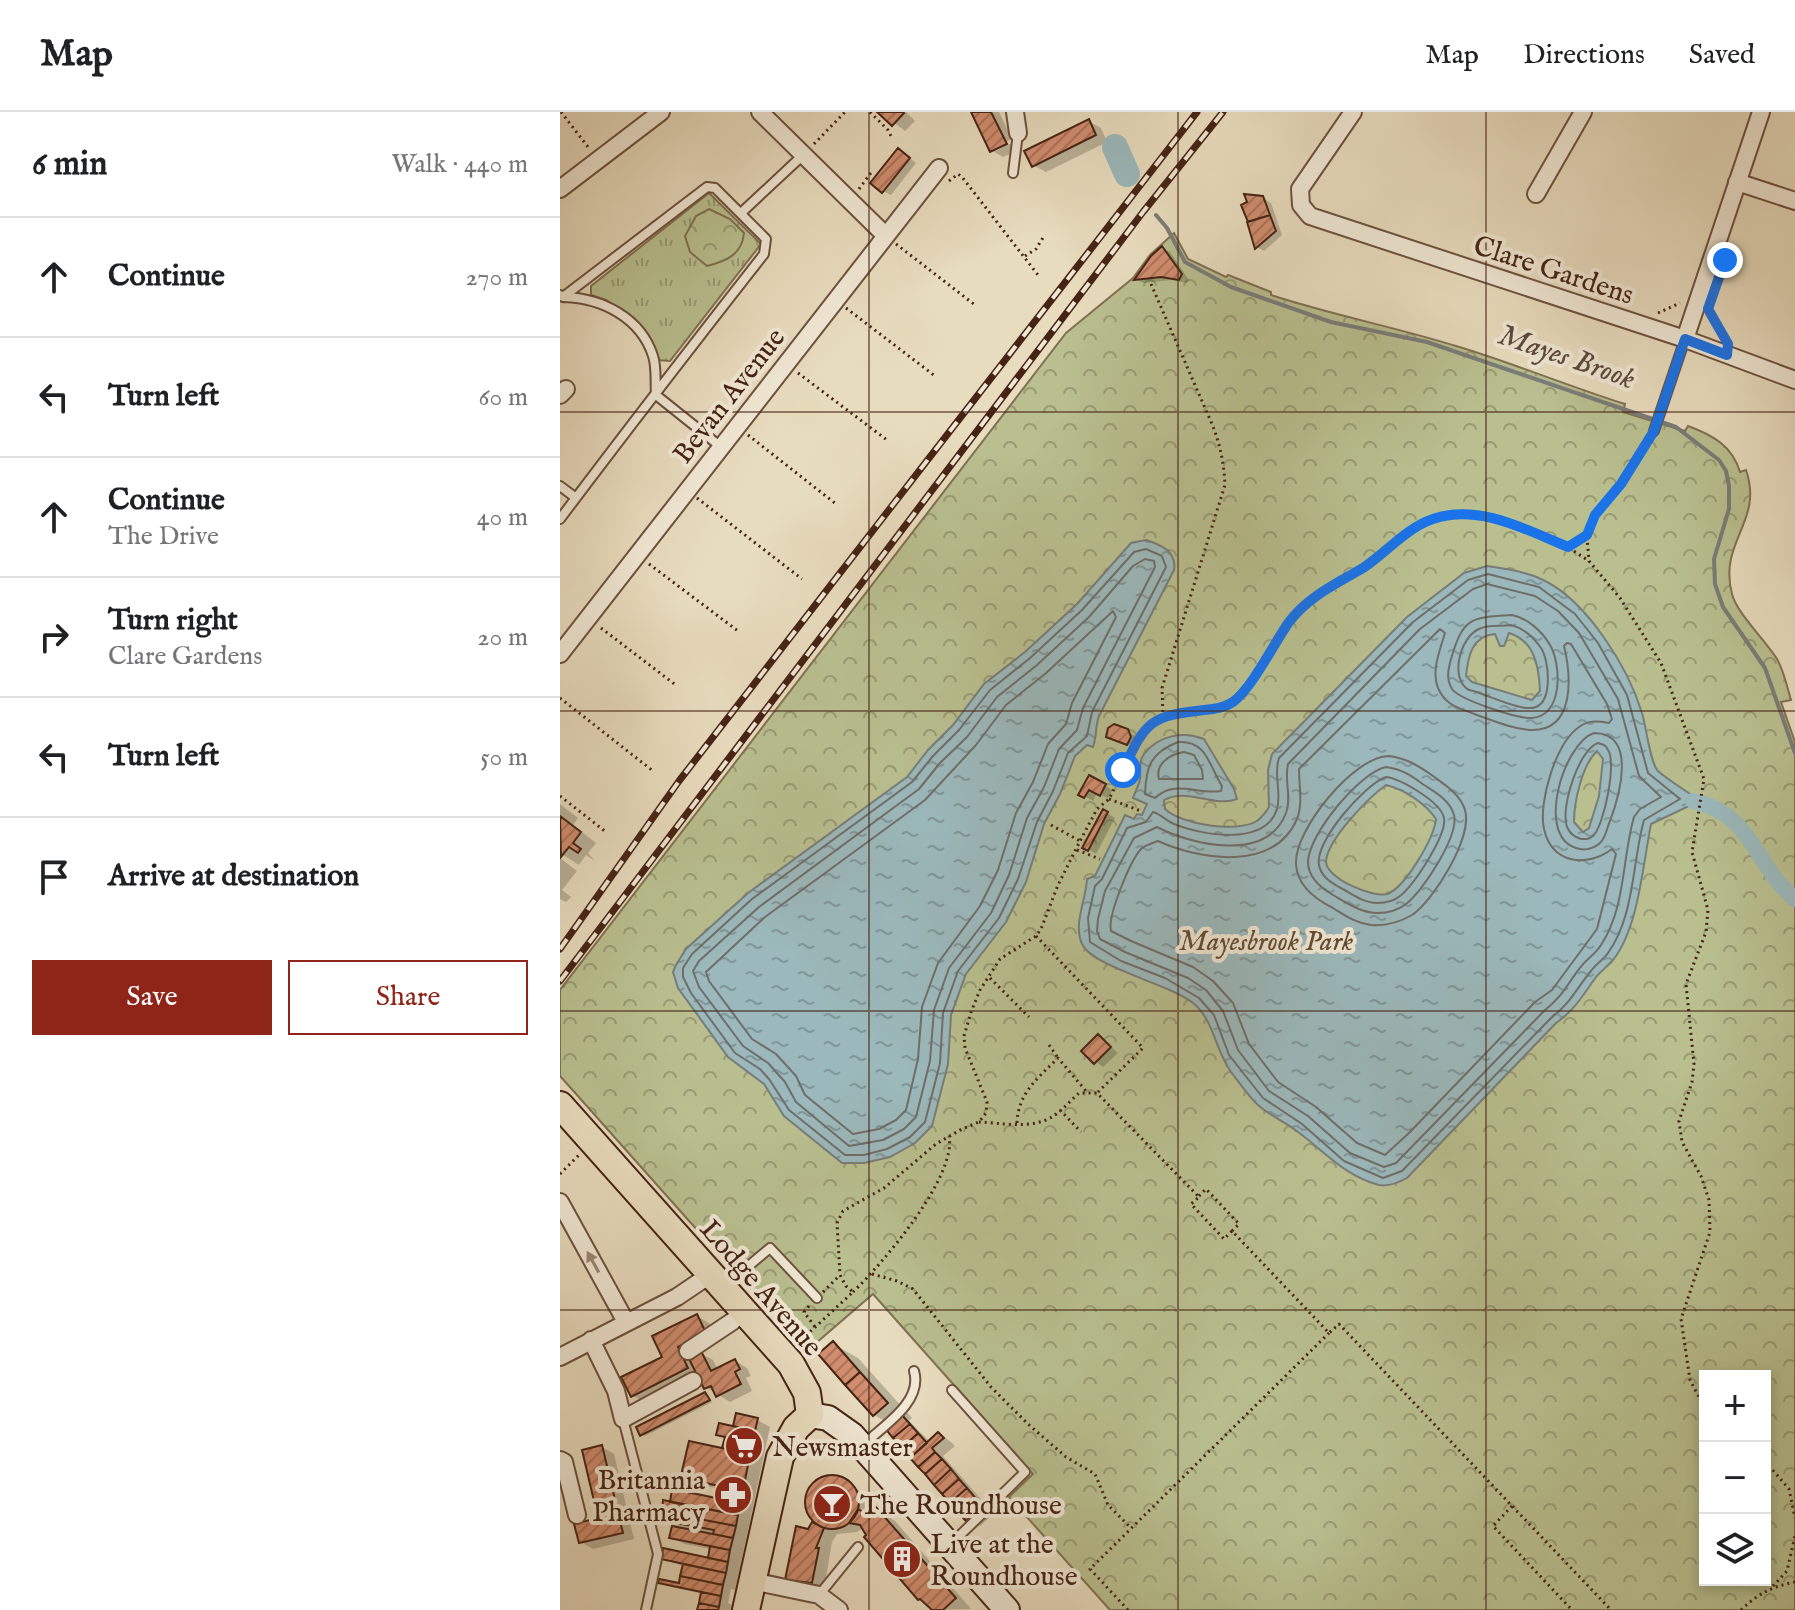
<!DOCTYPE html>
<meta charset="utf-8">
<style>
body{margin:0;font-family:"IM FELL English",serif;background:#f6f6f6;color:#202124}
.controls{position:absolute;right:24px;bottom:24px;display:grid;overflow:hidden;border-radius:0px;box-shadow:0 4px 12px #0003}
.controls button{width:72px;height:72px;display:grid;place-items:center;padding:0;border:0;border-bottom:2px solid #e0e0e0;background:#fff;color:#202124;font:40px sans-serif}
.stop{position:absolute;width:24px;height:24px;margin:-18px;border:6px solid #1a73e8;border-radius:50%;background:#fff}
.stop.end{background:#1a73e8;border-color:#fff;box-shadow:0 2px 8px #0008}
.list{margin:0;padding:0;list-style:none}
h2{display:flex;justify-content:space-between;align-items:center;height:104px;margin:0;padding:0 32px;font-size:34px}
h2 small{font-size:26px;font-weight:400;color:#757577}
.list li{display:grid;grid-template-columns:52px 1fr auto;gap:24px;align-items:center;box-sizing:border-box;height:120px;padding:0 32px;border-top:2px solid #e0e0e0}
.list b{display:block;font-size:30px;white-space:nowrap}
.list p{margin:0;font-size:26px;white-space:nowrap;color:#757577}
.list em{font-size:26px;font-style:normal;color:#757577}
.actions{display:flex;gap:16px;padding:24px 32px}
.actions a{flex:1;padding:18px 0;border:2px solid #8f2418;border-radius:0px;text-align:center;font-size:28px;color:#8f2418}
.actions .main{background:#8f2418;color:#fff}
.icon{flex:none;width:44px;height:44px;fill:none;stroke:currentColor;stroke-width:2;stroke-linecap:round;stroke-linejoin:round}
.map{position:relative;flex:none;width:1235px;height:1498px;overflow:hidden}
header{display:flex;align-items:center;gap:48px;box-sizing:border-box;height:112px;padding:0 40px;background:#fff;border-bottom:2px solid #e0e0e0}
header strong{font-size:38px}
nav{display:flex;gap:44px;margin-inline-start:auto;font-size:28px}
main{display:flex}
aside{flex:1;background:#fff}
.map>svg:first-child{display:block}
.grass{fill:url(#grass-tufts);stroke:#807152;stroke-width:2}
.park{fill:url(#park-crowns);stroke:#807152;stroke-width:2;fill-rule:evenodd}
.water{fill:url(#water-ripples);stroke:#797d79;stroke-width:2;fill-rule:evenodd}
.shadow{fill:#0003}
.lines{fill:none;stroke-linecap:round;stroke-linejoin:round}
.shore{stroke:#706e68;stroke-width:2}
.stream{stroke:#797d79;stroke-width:4}
.canal{stroke:#9bb9bc;stroke-width:16}
.river{stroke:#9bb9bc;stroke-width:26}
.building{fill:url(#building-hatch);stroke:#462314;stroke-width:2}
.lane-casing{stroke:#6e513e;stroke-width:12}
.street-casing{stroke:#6e513e;stroke-width:20}
.secondary-casing{stroke:#462314;stroke-width:28}
.primary-casing{stroke:#462314;stroke-width:30}
.path{stroke:#462314;stroke-width:3;stroke-dasharray:2 4;stroke-linecap:butt}
.lane{stroke:#f0e8d5;stroke-width:8}
.street{stroke:#f0e8d5;stroke-width:16}
.secondary{stroke:#f0e8d5;stroke-width:24}
.primary{stroke:#e8dcbe;stroke-width:26}
.rail-casing{stroke:#462314;stroke-width:7}
.rail{stroke:#f0e8d5;stroke-width:4;stroke-dasharray:12;stroke-linecap:butt}
.oneway{fill:#9b8674}
.route{stroke:#1a73e8;stroke-width:10}
.grid{fill:none;stroke:#462314;stroke-width:2;stroke-opacity:0.55}
.labels{text-anchor:middle;stroke-width:8;stroke-linejoin:round;paint-order:stroke}
.street-label{font-size:28px;fill:#462314;stroke:#f0e8d5}
.park-label{font-size:28px;font-style:italic;fill:#634a33;stroke:#f0e8d5}
.poi-label{font-size:28px;fill:#462314;stroke:#f0e8d5;text-anchor:start}
.water-label{font-size:30px;font-style:italic;fill:#5b483e;stroke:#f0e8d5}
</style>
<header>
<strong>Map</strong>
<nav><a>Map</a><a>Directions</a><a>Saved</a></nav>
</header>
<main>
<aside>
<h2>6 min<small>Walk · 440 m</small></h2>
<ul class="list">
<li><svg class="icon" aria-label="ahead" viewBox="0 0 24 24"><path d="M12 20V5M6 11l6-6 6 6"/></svg><div><b>Continue</b></div><em>270 m</em></li>
<li><svg class="icon" aria-label="left" viewBox="0 0 24 24"><path d="M17 20v-9H6M10 6l-5 5 5 5"/></svg><div><b>Turn left</b></div><em>60 m</em></li>
<li><svg class="icon" aria-label="ahead" viewBox="0 0 24 24"><path d="M12 20V5M6 11l6-6 6 6"/></svg><div><b>Continue</b><p>The Drive</p></div><em>40 m</em></li>
<li><svg class="icon" aria-label="right" viewBox="0 0 24 24"><path d="M7 20v-9h11M14 6l5 5-5 5"/></svg><div><b>Turn right</b><p>Clare Gardens</p></div><em>20 m</em></li>
<li><svg class="icon" aria-label="left" viewBox="0 0 24 24"><path d="M17 20v-9H6M10 6l-5 5 5 5"/></svg><div><b>Turn left</b></div><em>50 m</em></li>
<li><svg class="icon" aria-label="arrive" viewBox="0 0 24 24"><path d="M6 21V4h12l-3 4 3 4H6"/></svg><div><b>Arrive at destination</b></div></li>
</ul>
<div class="actions"><a class="main">Save</a><a>Share</a></div>
</aside>
<div class="map">
<svg width="1235" height="1498" viewBox="0 0 1235 1498">
<defs>
<pattern id="grass-tufts" width="24" height="20" patternUnits="userSpaceOnUse" patternTransform="scale(2)"><rect width="24" height="20" fill="#b9bf8f"/><path d="M3 7l-1-3M5 7V3M7 7l1-3M15 17l-1-3M17 17v-4M19 17l1-3" fill="none" stroke="#989b74"/></pattern>
<pattern id="park-crowns" width="20" height="18" patternUnits="userSpaceOnUse" patternTransform="scale(2)"><rect width="20" height="18" fill="#b9bf8f"/><path d="M2 6a3 3 0 1 1 6 0M12 15a3 3 0 1 1 6 0" fill="none" stroke="#989b74"/></pattern>
<pattern id="water-ripples" width="26" height="14" patternUnits="userSpaceOnUse" patternTransform="scale(2)"><rect width="26" height="14" fill="#9bb9bc"/><path d="M2 4q2-2 4 0t4 0M15 11q2-2 4 0t4 0" fill="none" stroke="#809698"/></pattern>
<pattern id="building-hatch" width="6" height="6" patternUnits="userSpaceOnUse" patternTransform="scale(2)"><rect width="6" height="6" fill="#d18d6e"/><path d="M-1 1l2-2M0 6l6-6M5 7l2-2" fill="none" stroke="#ab7359"/></pattern>
</defs>
<rect width="100%" height="100%" fill="#e8dcbe"/>
<filter id="stains"><feTurbulence type="fractalNoise" baseFrequency=".0025" numOctaves="4"/><feColorMatrix values="0 0 0 0 .2 0 0 0 0 .09 0 0 0 0 .02 0 0 0 .5 -.17"/></filter>
<radialGradient id="worn" r=".72"><stop offset=".6" stop-color="#630" stop-opacity="0"/><stop offset="1" stop-color="#630" stop-opacity=".3"/></radialGradient>
<!-- grass -->
<path class="grass" d="M149,81L201,132L110,249L96,248L70,205L46,188L31,183V174Z"/>
<!-- park -->
<path class="park" d="M149,97L170,107L184,121C182,143 166,149 147,154L130,140L125,124L136,104Z
M614,121L628,147L666,165L668,163L711,180V183C772,203 835,215 896,234C953,251 1008,274 1065,292L1063,300L1125,319L1128,314C1152,323 1172,333 1180,360L1186,358C1204,410 1158,429 1172,482C1176,500 1206,529 1217,547C1224,559 1227,575 1231,588L1221,590L1235,630V1498H550L449,1385L473,1362L313,1182L249,1237L130,1110L0,964V878L506,221L573,166L590,143ZM1145,1264H1205V1468H1145Z"/>
<!-- water -->
<path class="water" d="M586,428C601,433 617,439 614,458L539,604C535,615 537,624 533,635L527,633L515,644L500,682L484,712L466,770L446,810L406,862L391,903L388,952L372,1014L355,1031L330,1045L304,1051H282L224,1004L204,972L168,945L118,876L113,860L116,853L126,837L188,781L347,665L368,638L393,613L424,572L465,540L517,492L571,431Z
M927,454C945,457 964,459 981,467C1026,487 1068,555 1082,601C1086,613 1090,651 1098,659C1108,668 1122,676 1133,684L1131,693L1091,712C1083,751 1079,815 1053,848C1048,854 1041,859 1036,865C1023,883 1015,898 996,911L847,1066C838,1071 829,1075 819,1073C785,1064 765,1040 738,1020C726,1010 710,1004 698,993C688,984 679,970 671,960C655,938 654,908 633,891C610,872 532,855 522,832C513,812 526,788 527,767L535,764L565,703L574,707L577,702L582,703L587,692L573,686C575,680 579,673 580,667C581,659 578,650 584,642C599,623 623,619 644,627L674,677L677,687C654,696 627,675 604,688L605,697C622,713 677,721 697,709C702,705 706,700 709,695L708,658L712,642L847,505L904,461ZM949,521C975,529 979,555 980,579L972,588L912,570L906,564C908,544 912,524 935,522L940,534H944ZM1037,639L1043,647L1039,684L1029,716L1023,720L1014,710C1014,690 1022,653 1037,639ZM826,673C844,677 866,692 876,707C874,726 845,776 827,782C813,786 765,766 766,749C768,727 808,686 826,673Z"/>
<!-- shadow -->
<path class="shadow" d="M320,0H346L355,9L345,19Z
M413,0H439L452,27L436,35V39L454,30L457,39L443,45L431,38Z
M528,9L541,16L547,30L486,60L473,53Z
M346,43L356,51L331,83L323,79Z
M703,86L711,91L722,123L704,139L697,135Z
M602,136L610,140L629,168L627,171L611,168L583,171L577,167Z
M567,619L575,624L578,630L575,636L556,628Z
M530,666L553,678L548,686L537,681L533,689L521,682Z
M0,692L18,706L13,713L36,731L28,741L35,749L26,743L19,753L0,741Z
M544,699L555,706L536,742L525,735Z
M0,746L17,759L2,778L11,785L6,790L0,787Z
M538,924L558,941L543,955L524,939Z
M137,1204L149,1211L157,1228L129,1242L140,1241L153,1248L158,1258L175,1249L187,1256L191,1264L186,1266L192,1279L170,1290L146,1275L140,1263L84,1290L72,1283Z
M273,1232L298,1246L352,1306L349,1309L370,1330L379,1322L391,1330L395,1334L383,1344L434,1402L420,1414L408,1407L332,1313L314,1303Z
M145,1282L152,1290L85,1324L82,1322Z
M178,1303L197,1308L210,1315L175,1478L171,1477L168,1491L172,1493L171,1498H139L143,1482L108,1474L100,1470L120,1473L124,1455L103,1446L149,1448L151,1437L124,1432L112,1425L114,1413L102,1407L162,1389L164,1378L146,1374L133,1367L134,1363L125,1358L164,1338L166,1327L158,1322L174,1316Z
M42,1335L54,1342L74,1427L33,1437L21,1430L41,1408Z
M273,1365L280,1366L306,1383L309,1400L314,1396L335,1409L411,1497L375,1498L359,1487L303,1416L297,1420L277,1422L272,1430L264,1477L240,1474L227,1467L255,1410L249,1402L246,1388L252,1374L258,1369Z"/>
<g class="lines">
<!-- shore -->
<path class="shore" d="M586,437L602,444L606,455L532,600L527,624L508,641L493,679L477,710L458,767L439,806L398,859L383,901L380,951L365,1010L350,1025L327,1037L304,1043H285L229,998L209,967L200,957L175,941L131,881L123,865V856L132,842L192,787L352,670L373,644L399,618L430,578L470,546L522,498L574,440Z
M585,447L594,449L595,455L523,596L517,618L499,637L484,675L467,706L449,763L431,801L389,856L374,898L370,949L356,1005L344,1017L323,1028L289,1034L236,990L225,970L208,951L183,934L139,875L133,859L139,849L199,795L359,677L380,651L407,625L437,585L477,553L529,505L573,454Z
M928,462L979,475L1015,502L1038,531L1067,583L1088,661L1120,687L1084,708C1072,751 1075,803 1048,841C1044,847 1036,852 1031,859C1016,877 1011,891 991,906L842,1059L823,1066L784,1049L742,1012L703,986L669,943L654,903L639,886L605,866L561,849L530,830L528,806L535,774L542,767L567,716L586,710L593,700C601,702 606,709 614,712C641,723 705,735 717,697C722,680 713,663 719,646L853,510L908,468Z
M927,472L975,484L998,499L1019,521L1058,587L1079,664L1101,685L1080,697L1074,705C1062,746 1066,795 1041,833C1037,840 1030,845 1024,851C1007,871 1006,881 984,899L836,1051L824,1055L790,1041L748,1004L709,979L678,938L663,899L646,878L628,866L565,840L540,827L537,819L538,807L545,779L574,726L597,715C632,733 707,751 726,701C732,686 724,668 728,652L860,517L913,477Z
M553,499L556,505L512,591L506,612L488,632L473,670L456,701L438,758L420,794L378,851L362,895L358,947L346,998L336,1008L319,1017L293,1022L245,983L236,964L216,942L192,927L149,869L146,860L205,805L365,688L416,633L446,593L485,562Z
M952,503C967,506 982,519 990,533C1001,551 1004,604 972,606C958,607 900,588 892,577C886,567 888,558 891,547C903,506 910,505 952,503Z
M951,513C963,516 974,526 981,536C989,548 993,588 976,595C962,601 925,581 909,578C889,567 900,525 919,517C929,512 941,515 951,513Z
M880,517L885,521C880,538 871,559 878,576C886,595 901,596 917,603C934,609 953,617 971,618C1016,619 1011,563 1004,534L1007,531L1011,532L1047,592L1052,607L1049,611C1038,609 1028,608 1019,615C996,631 978,690 984,717C992,752 1027,756 1052,737L1056,742L1037,817L992,878L975,890L849,1021L825,1043L797,1031L756,995L718,970L689,932L673,891L653,869L633,855L571,829L551,819C547,805 570,749 581,737C585,733 593,731 598,729C640,748 714,760 737,707C743,692 739,673 739,657Z
M1034,621C1078,621 1059,685 1050,709C1046,718 1046,726 1039,732C1033,737 1024,739 1016,736C975,723 1004,631 1034,621Z
M618,630C647,628 649,654 662,674L661,679C637,683 615,667 595,686L585,682C586,655 590,641 618,630Z
M1038,631C1043,633 1045,632 1048,638C1057,650 1044,714 1033,724C1028,728 1026,727 1021,727C1014,725 1010,722 1007,715C1000,696 1019,637 1038,631Z
M624,640L634,643L642,658L643,667H599C595,652 610,642 624,640Z
M829,644C846,646 859,654 873,664C885,673 900,682 905,698C913,725 874,788 852,803C840,810 825,814 811,813C796,811 786,804 773,796C755,787 737,774 736,752C734,718 794,644 829,644Z
M826,655C842,657 852,664 864,673C875,680 890,688 894,703C899,724 863,779 846,792C838,798 828,801 818,801C801,801 787,791 773,783C761,776 748,766 748,750C748,723 800,660 826,655Z
M826,665C841,667 881,690 884,706C887,723 854,773 840,784C834,789 825,791 817,791C803,791 791,781 779,775C770,770 761,764 759,753C754,730 805,672 826,665Z"/>
<!-- stream -->
<path class="stream" d="M596,103L607,116L625,150L671,175L771,210L867,230L1116,315L1159,348L1166,359L1169,374V397L1154,447L1155,472L1163,495L1205,556L1235,641"/>
<!-- canal -->
<path class="canal" d="M1133,689C1193,702 1194,753 1235,787"/>
<!-- river -->
<path class="river" d="M555,35L567,62"/>
</g>
<!-- building -->
<path class="building" d="M317,0H343L344,1L332,14Z
M411,0H431L447,32L430,40Z
M529,7L536,23L472,55L464,39Z
M338,36L350,46L322,81L310,71Z
M684,82L703,84L710,103L688,110L681,93L687,90Z
M710,103L716,119L695,137L687,110Z
M602,134L622,162L619,168L601,165L574,168L591,144Z
M554,612L568,617L571,625L567,633L546,625L548,616Z
M529,663L546,672L540,684L529,678L524,686L518,683Z
M543,697L548,700L528,739L522,736Z
M0,704L21,720L13,731L21,737L18,741L9,735L1,745Z
M538,922L551,935L534,952L521,939Z
M137,1202L146,1221L118,1235L128,1256L71,1285L61,1265L102,1245L92,1224Z
M273,1229L300,1260L285,1273L258,1242Z
M141,1239L151,1259L175,1247L180,1257L175,1260L181,1272L156,1285L151,1274L144,1277L128,1245Z
M300,1260L328,1291L313,1304L285,1273Z
M145,1280L150,1288L80,1324L76,1315Z
M176,1301L198,1306L195,1319L173,1314Z
M341,1302L350,1312L333,1326L325,1316Z
M159,1311L195,1319L192,1331L156,1323Z
M350,1312L358,1321L342,1336L333,1326Z
M378,1320L384,1326L372,1336L375,1340L358,1355L350,1346Z
M358,1321L367,1331L350,1346L342,1336Z
M165,1325L192,1331L190,1342L162,1336Z
M129,1329L190,1342L183,1379L131,1368L133,1361L122,1359Z
M42,1333L63,1421L19,1431L14,1412L38,1406L22,1338Z
M375,1340L382,1347L365,1362L358,1355Z
M382,1347L391,1357L374,1373L365,1362Z
M391,1357L399,1367L382,1382L374,1373Z
M245 1390a27 27 0 1 1 54 0a27 27 0 1 1-54 0Z
M399,1367L407,1376L390,1391L382,1382Z
M163,1375L183,1379L181,1391L160,1387Z
M407,1376L423,1395L406,1409L390,1391Z
M112,1377L181,1391L178,1403L110,1390Z
M103,1388L178,1403L176,1414L102,1400Z
M314,1393L396,1486L383,1498H372L360,1487L358,1488L304,1425L306,1423L300,1413L289,1411L298,1397L305,1401Z
M102,1400L176,1414L173,1426L153,1422L154,1418L100,1408Z
M252,1410L264,1416L256,1436H259L252,1471L225,1468L236,1414L248,1417Z
M112,1414L173,1426L170,1438L109,1426Z
M150,1434L170,1438L168,1450L148,1446Z
M103,1436L168,1450L166,1461L101,1447Z
M123,1452L166,1461L163,1473L120,1464Z
M120,1464L163,1473L161,1484L98,1471L99,1467L119,1471Z
M141,1480L161,1484L159,1495L139,1491Z
M139,1491L159,1495L158,1498H137Z"/>
<g class="lines">
<!-- lane casing -->
<g class="lane-casing">
<path id="lane" d="M453,61L458,21
M181,101L242,44
M0,183L3,185L147,75L155,76L206,127L204,142C135,230 67,318 0,407
M4,185C42,186 81,206 93,244C97,256 95,271 96,283L161,335
M1094,319L1125,227
M0,374L16,386
M167,1172L210,1136L257,1186
M63,1307L98,1442L86,1498
M305,1331C325,1313 363,1289 354,1259
M392,1431L465,1360L392,1278
M259,1483L298,1435"/>
</g>
<!-- street casing -->
<g class="street-casing">
<path id="street" d="M200,0L325,123
M455,0L458,21
M793,0L740,77L741,93L750,104L1125,227L1235,268
M1177,70L1235,89
M0,77L101,0
M976,82L1023,0
M1125,227L1201,0
M0,283L6,277
M0,542L379,56
M0,1090L66,1210
M31,1228L56,1279L63,1307L133,1269
M128,1239L173,1209
M0,1245L117,1185L151,1162
M0,1348L4,1350L17,1403
M192,1469L259,1483L279,1498"/>
</g>
<!-- secondary casing -->
<g class="secondary-casing">
<path id="secondary" d="M250,1303L268,1306L292,1323L447,1498"/>
</g>
<!-- primary casing -->
<g class="primary-casing">
<path id="primary" d="M0,993L231,1252L247,1281L250,1303L236,1316L220,1345L186,1498"/>
</g>
<!-- path -->
<path class="path" d="M1,0L28,35
M310,0L328,18L332,26
M254,32L285,0
M389,69L398,62L402,65L478,163
M299,77L313,58
M336,132L415,193
M465,144L476,137L484,124
M591,172L652,312C660,332 664,351 665,373L602,576L603,604
M286,196L375,264
M1150,199L1163,224
M1098,201L1120,191
M238,261L327,328
M188,323L276,392
M137,386L242,467
M1027,425L1029,449L1060,486L1101,551L1144,667L1132,740L1148,798L1146,820L1126,872L1134,952L1132,970L1119,1009L1122,1030L1141,1064L1149,1088L1150,1120L1121,1207L1130,1268L1145,1296
M1009,436L1029,449
M89,452L178,519
M41,516L117,574
M0,586L93,659
M0,684L46,720
M549,687L581,699
M491,713L520,729
M517,738L540,747
M476,824L583,936L537,981
M430,866L469,905
M489,933L498,946
M500,998L521,1020
M419,1010C440,1011 470,1017 490,1006C500,1001 510,989 519,981H537L639,1085L631,1092L664,1127L672,1119L769,1221L779,1212L1051,1498
M457,1011C458,981 478,966 498,946L526,979
M0,1062L19,1043
M639,1084L646,1077L679,1112L672,1119
M312,1162L337,1169L353,1177L431,1275L468,1312L506,1345L535,1362L548,1393L571,1416
M263,1180L280,1163
M293,1180C322,1152 397,1065 389,1024
M249,1194L244,1200L255,1215
M237,1232L293,1180L286,1174L280,1163L277,1111L283,1099L324,1076L376,1032L402,1017L419,1010L426,1001L427,990L405,936L404,924L411,900L420,878L440,847L476,824L481,817L498,773L520,729L537,697L549,687L582,622L603,604L659,596L672,590C697,565 711,532 733,505C752,482 778,471 802,456C826,441 846,417 873,407C918,391 967,418 1008,435L1027,423L1035,403L1061,372L1088,328
M1205,1349L1229,1377L1235,1406
M952,1394L933,1414L1012,1498
M1213,1474L1227,1459L1235,1424
M568,1498L530,1457L769,1221
M1181,1498C1199,1481 1211,1475 1235,1470"/>
<!-- lane -->
<use href="#lane" class="lane"/>
<!-- street -->
<use href="#street" class="street"/>
<!-- secondary -->
<use href="#secondary" class="secondary"/>
<!-- primary -->
<use href="#primary" class="primary"/>
<!-- rail casing -->
<g class="rail-casing">
<path id="rail" d="M0,837L119,669L637,0
M0,869L583,100L663,0"/>
</g>
<!-- rail -->
<use href="#rail" class="rail"/>
</g>
<!-- one-way arrows -->
<defs><path id="oneway-solid" d="M-6-.8H1V-3.2L6.5 0L1 3.2V.8H-6Z" transform="scale(2)"/></defs>
<use class="oneway" href="#oneway-solid" transform="translate(33 1150) rotate(-119)"/>
<g class="lines">
<!-- route -->
<path class="route" d="M563,658C586,609 590,604 644,598C654,597 664,596 673,590C693,575 714,531 729,510C749,484 776,472 803,456C826,441 846,416 873,407C918,391 967,418 1008,435L1027,423L1035,403L1061,372L1094,319L1125,227L1167,243L1168,232L1148,197L1165,148"/>
</g>
<!-- grid -->
<path class="grid" d="M309,0V1498M618,0V1498M926,0V1498M0,300H1235M0,599H1235M0,899H1235M0,1198H1235"/>
<!-- icons -->
<defs>
<g id="supermarket-disc" transform="scale(2)"><circle r="9.5" fill="#8f2418" stroke="#f0e8d5"/><path d="M-6-5.5h2.5l.6 2H6L4.5 2H-2.5L-4.4-4H-6ZM-1.5 3.2a1.3 1.3 0 1 0 .1 0ZM3 3.2a1.3 1.3 0 1 0 .1 0Z" fill="#fff"/></g>
<g id="pharmacy-disc" transform="scale(2)"><circle r="9.5" fill="#8f2418" stroke="#f0e8d5"/><path d="M-2-6h4v4h4v4h-4v4h-4v-4h-4v-4h4Z" fill="#fff"/></g>
<g id="bar-disc" transform="scale(2)"><circle r="9.5" fill="#8f2418" stroke="#f0e8d5"/><path d="M-6-5H6L.8 .8V4.5H3.5V6h-7V4.5H-.8V.8Z" fill="#fff"/></g>
<g id="building-disc" transform="scale(2)"><circle r="9.5" fill="#8f2418" stroke="#f0e8d5"/><path d="M-4-6H4V6H1V3H-1V6H-4ZM-2.5-4.3h1.7v1.8h-1.7ZM.8-4.3h1.7v1.8H.8ZM-2.5-1h1.7V.8h-1.7ZM.8-1h1.7V.8H.8Z" fill="#fff"/></g>
</defs>
<g fill-rule="evenodd">
<use href="#supermarket-disc" x="184" y="1334"/>
<use href="#pharmacy-disc" x="173" y="1383"/>
<use href="#bar-disc" x="272" y="1392"/>
<use href="#building-disc" x="342" y="1447"/>
</g>
<g class="labels">
<!-- street labels -->
<g class="street-label">
<text transform="translate(994 157) rotate(18)" y="10">Clare Gardens</text>
<text transform="translate(168 283) rotate(-52)" y="10">Bevan Avenue</text>
<text transform="translate(202 1175) rotate(49)" y="10">Lodge Avenue</text>
</g>
<!-- park labels -->
<g class="park-label">
<text x="706" y="838">Mayesbrook Park</text>
</g>
<!-- poi labels -->
<g class="poi-label">
<text x="212" y="1344">Newsmaster</text>
<text x="145" y="1377" text-anchor="end">Britannia<tspan x="145" dy="32">Pharmacy</tspan></text>
<text x="300" y="1402">The Roundhouse</text>
<text x="370" y="1441">Live at the<tspan x="370" dy="32">Roundhouse</tspan></text>
</g>
<!-- water labels -->
<g class="water-label">
<text transform="translate(1007 244) rotate(19)" y="10">Mayes Brook</text>
</g>
</g>
<rect width="100%" height="100%" filter="url(#stains)"/>
<rect width="100%" height="100%" fill="url(#worn)"/>
</svg>
<div class="controls">
<button>+</button>
<button>−</button>
<button><svg class="icon" aria-label="layers" viewBox="0 0 24 24"><path d="M12 4l9 5-9 5-9-5zM3 14l9 5 9-5"/></svg></button>
</div>
<div class="stop" style="left:563px;top:658px"></div>
<div class="stop end" style="left:1165px;top:148px"></div>
</div>
</main>
